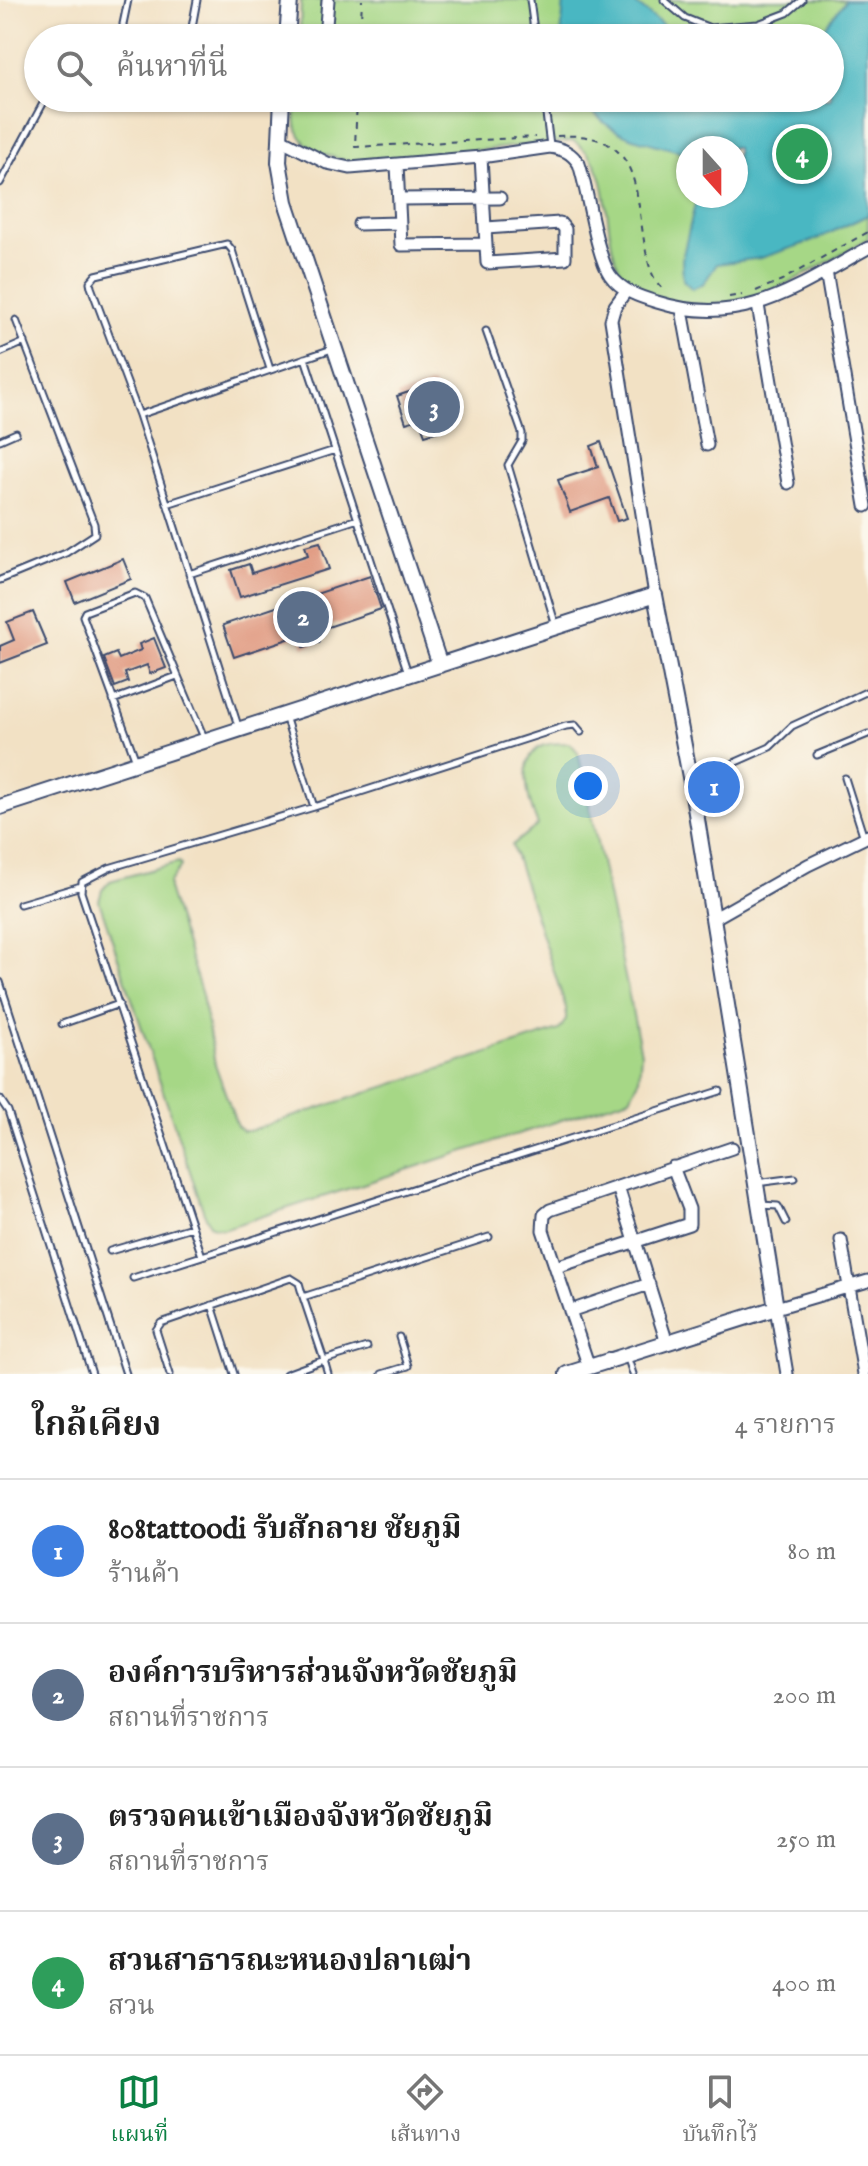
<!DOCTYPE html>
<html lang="th">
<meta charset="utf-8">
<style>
body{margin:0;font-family:"IM FELL English","Noto Serif Thai",serif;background:#f6f6f6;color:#222}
.compass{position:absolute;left:676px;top:136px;width:72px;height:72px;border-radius:50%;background:#fff;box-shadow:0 2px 6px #0004;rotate:159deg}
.you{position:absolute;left:588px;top:786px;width:28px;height:28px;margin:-20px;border:6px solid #fff;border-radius:50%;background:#1a73e8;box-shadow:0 0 0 12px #1a73e833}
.badge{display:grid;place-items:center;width:52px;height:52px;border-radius:50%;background:#0b8043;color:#fff;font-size:26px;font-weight:700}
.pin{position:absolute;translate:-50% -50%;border:4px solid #fff;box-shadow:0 2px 8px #0006}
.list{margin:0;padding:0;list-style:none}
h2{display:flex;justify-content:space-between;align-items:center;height:104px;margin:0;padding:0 32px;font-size:34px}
h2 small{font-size:26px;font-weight:400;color:#767676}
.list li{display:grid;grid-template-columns:52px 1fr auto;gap:24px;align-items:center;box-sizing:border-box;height:144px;padding:0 32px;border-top:2px solid #e0e0e0}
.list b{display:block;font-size:30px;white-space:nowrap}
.list p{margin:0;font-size:26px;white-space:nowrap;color:#767676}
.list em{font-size:26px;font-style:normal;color:#767676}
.icon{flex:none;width:44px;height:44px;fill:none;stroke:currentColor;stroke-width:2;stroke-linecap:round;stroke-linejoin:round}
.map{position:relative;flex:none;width:868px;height:1374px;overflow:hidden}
.search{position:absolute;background:#fff;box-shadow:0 2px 6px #0004;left:24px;right:24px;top:24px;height:88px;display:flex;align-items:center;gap:20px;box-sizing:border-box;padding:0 28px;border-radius:44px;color:#767676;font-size:30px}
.sheet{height:680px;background:#fff}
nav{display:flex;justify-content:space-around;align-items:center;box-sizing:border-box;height:112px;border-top:2px solid #e0e0e0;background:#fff;font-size:22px;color:#767676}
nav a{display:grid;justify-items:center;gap:4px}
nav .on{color:#0b8043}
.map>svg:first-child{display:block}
.green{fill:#a6d786;stroke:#608372;stroke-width:2;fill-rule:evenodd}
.water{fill:#49b7c2;stroke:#327390;stroke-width:2}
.building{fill:#e09980}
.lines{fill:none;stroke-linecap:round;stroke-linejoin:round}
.lane-casing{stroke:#3b4a6d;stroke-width:9}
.street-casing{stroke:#3b4a6d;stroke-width:15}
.secondary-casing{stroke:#3b4a6d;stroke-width:18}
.path{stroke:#3b4a6d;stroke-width:2;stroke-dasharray:6 6;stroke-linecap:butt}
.lane{stroke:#fff;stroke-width:5}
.street{stroke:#fff;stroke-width:11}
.secondary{stroke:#fff;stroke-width:14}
</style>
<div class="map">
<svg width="868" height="1374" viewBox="0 0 868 1374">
<rect width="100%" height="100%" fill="#fbf7ec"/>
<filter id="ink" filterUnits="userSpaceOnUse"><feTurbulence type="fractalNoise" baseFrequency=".0125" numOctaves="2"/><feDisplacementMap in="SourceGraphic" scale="16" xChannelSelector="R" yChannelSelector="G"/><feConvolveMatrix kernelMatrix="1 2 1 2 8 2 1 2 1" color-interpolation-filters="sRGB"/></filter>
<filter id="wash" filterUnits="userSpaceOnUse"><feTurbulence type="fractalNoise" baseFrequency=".006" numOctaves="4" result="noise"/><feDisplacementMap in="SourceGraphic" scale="32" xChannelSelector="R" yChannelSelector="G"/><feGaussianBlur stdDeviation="1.8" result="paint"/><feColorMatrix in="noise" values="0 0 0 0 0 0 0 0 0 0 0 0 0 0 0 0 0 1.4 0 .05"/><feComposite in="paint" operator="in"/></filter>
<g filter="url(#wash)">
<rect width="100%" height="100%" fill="#f2e1c4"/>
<!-- green -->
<path class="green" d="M301,0H868V239C805,274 733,325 657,297C639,290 624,283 617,263C601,222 616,167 573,141L353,162C330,157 302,152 296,125C294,117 297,106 297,98H830V38H300ZM688,148H736V196H688Z
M570,743L578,752L641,1053L639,1080L630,1098L223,1229L211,1226L204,1213L99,901L102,890L110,881L179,862L181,866L169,883V892L202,995L215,1064L237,1126L243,1131H249L559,1030L566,1020V1008L512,845L538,825C529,804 514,755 545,745C552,743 562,743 570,743Z"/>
<!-- water -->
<path class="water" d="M564,0H631L679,38H561Z
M846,0H868V215L815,240L761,258L717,264L704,283L692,289L683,280L682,259L697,196H736V148H688V160L682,152C633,137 614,140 580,98H830V38H817Z"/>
<g id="blocks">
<!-- building -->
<path class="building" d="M433,384L448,428L425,435L419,419L406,423L397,396Z
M601,442L627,518L617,521L609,498L570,512L558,480L598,467L591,446Z
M320,542L329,569L240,597L231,570L249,564L252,573L308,555L305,546Z
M123,559L131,579L75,602L67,582Z
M370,576L381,609L316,631L320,642L304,647L300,635L234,657L223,625L285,604L287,609L309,602L307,597Z
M33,612L47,645L0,663V646L14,640L7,622Z
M154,638L166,668L150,674L147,665L125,673L128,682L115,687L104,658L116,653L119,659L141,650L139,644Z"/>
</g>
</g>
<g filter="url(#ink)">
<use href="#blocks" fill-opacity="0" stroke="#3b4a6d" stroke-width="2"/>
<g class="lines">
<!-- lane casing -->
<g class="lane-casing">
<path id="lane" d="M530,0L535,38
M664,0L685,18L710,28L758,24L787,13L802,0
M77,38L83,31L114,38
M124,38L123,24L128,0
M190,38L197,0
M544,98L550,146
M0,183L46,98
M486,331L522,433V441L508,465L556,626
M0,353L25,342
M305,358L408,673
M139,415L91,287L90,282L96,275L227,244L232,250L270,369
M0,440L16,433
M167,504L335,450
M189,574L358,519
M0,580L66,553L95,534L94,524L16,320
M113,700L177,676
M285,716L314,807
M239,729L139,415L332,349
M817,755L868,734
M136,761L83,616L85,612L135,593L145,598L205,740
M845,778L864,838
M693,781L770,747L792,726L868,691
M20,904L81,886
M0,982L126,1374
M62,1024L119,1004
M0,1099L8,1111L92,1374
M756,1183L795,1178
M760,1205L778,1206L786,1222
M110,1251L192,1227
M202,1256L81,892L82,882L109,868L314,807L566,726L575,725L581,732
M133,1278L720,1091
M212,1305L234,1374
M367,1347L324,1360L303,1297L489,1237
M627,1356L633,1374
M170,1374L156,1330L161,1323L291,1278L299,1283L303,1297
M286,1374L324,1360L328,1374
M382,1374L408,1366L399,1337"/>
</g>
<!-- street casing -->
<g class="street-casing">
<path id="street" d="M325,38L328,0
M280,139L327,163L350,168L481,157L550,147C563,149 571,152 579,164C588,191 596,255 610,275C621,291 640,297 657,302C742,329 797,287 868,248
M481,157L487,263L565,258V229L560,223L486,228
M397,165L401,245L486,244
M399,199L500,198
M359,224L400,223
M826,271L866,506
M626,291L615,306L611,320L655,595
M758,305L788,483
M682,310L707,445
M713,919L808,865L868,836
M618,1187L667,1343
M841,1240L864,1374
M556,1267L689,1224V1209L673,1167
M570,1311L649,1284
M589,1367L543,1230L544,1215L550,1210L732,1148
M787,1374L776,1308L868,1281"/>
</g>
<!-- secondary casing -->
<g class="secondary-casing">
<path id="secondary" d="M287,38L290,0
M282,98L279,162L286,202L440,665
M0,807L655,595L691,782L776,1308L567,1374"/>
</g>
<!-- path -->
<path class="path" d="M360,38L362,0
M357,98L355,147L535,137
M557,136C640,131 634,183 645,247C649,265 651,279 665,291
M756,291L782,280L868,232
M729,297L742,295"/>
<!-- lane -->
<use href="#lane" class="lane"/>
<!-- street -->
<use href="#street" class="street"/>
<!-- secondary -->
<use href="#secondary" class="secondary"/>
</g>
</g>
</svg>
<svg class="compass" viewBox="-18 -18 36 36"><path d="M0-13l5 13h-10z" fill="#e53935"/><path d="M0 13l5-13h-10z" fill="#767676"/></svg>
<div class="you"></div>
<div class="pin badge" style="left:714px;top:787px;background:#3f7fe0">1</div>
<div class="pin badge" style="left:303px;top:617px;background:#5c6f8a">2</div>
<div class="pin badge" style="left:434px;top:407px;background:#5c6f8a">3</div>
<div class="pin badge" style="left:802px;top:154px;background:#2e9e5b">4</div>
<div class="search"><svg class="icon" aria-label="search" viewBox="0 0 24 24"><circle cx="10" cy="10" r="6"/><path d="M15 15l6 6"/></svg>ค้นหาที่นี่</div>
</div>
<section class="sheet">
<h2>ใกล้เคียง<small>4 รายการ</small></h2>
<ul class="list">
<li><span class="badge" style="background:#3f7fe0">1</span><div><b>808tattoodi รับสักลาย ชัยภูมิ</b><p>ร้านค้า</p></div><em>80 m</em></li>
<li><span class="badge" style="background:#5c6f8a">2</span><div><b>องค์การบริหารส่วนจังหวัดชัยภูมิ</b><p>สถานที่ราชการ</p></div><em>200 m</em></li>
<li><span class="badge" style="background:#5c6f8a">3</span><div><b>ตรวจคนเข้าเมืองจังหวัดชัยภูมิ</b><p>สถานที่ราชการ</p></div><em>250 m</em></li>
<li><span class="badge" style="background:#2e9e5b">4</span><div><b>สวนสาธารณะหนองปลาเฒ่า</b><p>สวน</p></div><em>400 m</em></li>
</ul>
</section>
<nav>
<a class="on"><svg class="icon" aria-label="map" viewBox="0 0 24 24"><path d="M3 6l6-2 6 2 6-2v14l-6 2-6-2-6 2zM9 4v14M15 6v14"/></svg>แผนที่</a>
<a><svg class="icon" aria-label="directions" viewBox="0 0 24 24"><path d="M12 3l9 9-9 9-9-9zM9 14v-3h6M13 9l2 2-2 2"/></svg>เส้นทาง</a>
<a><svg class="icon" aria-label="saved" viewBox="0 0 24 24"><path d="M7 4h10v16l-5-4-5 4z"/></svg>บันทึกไว้</a>
</nav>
